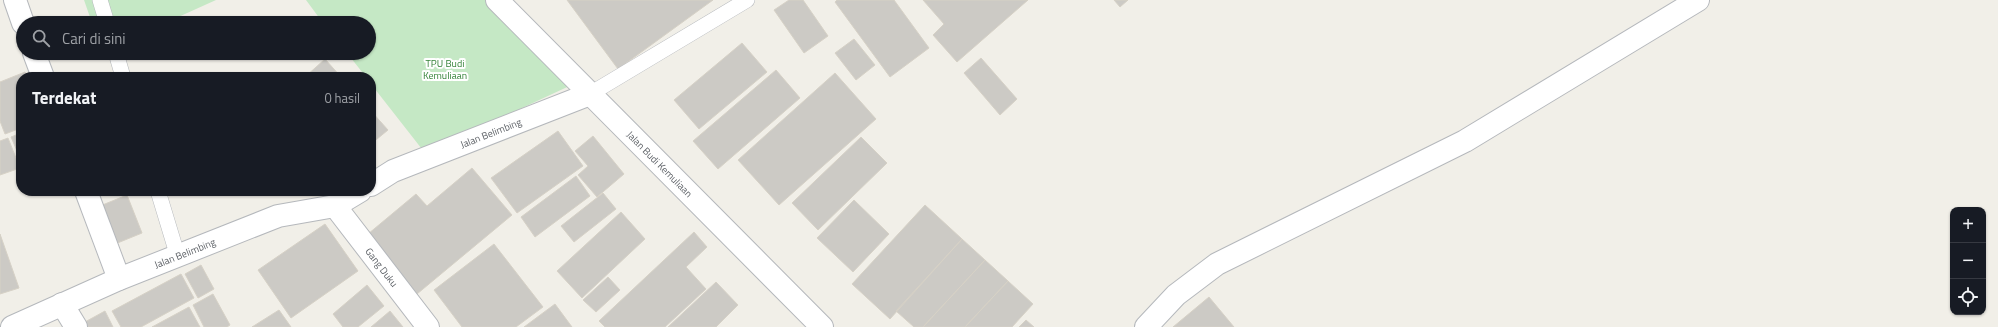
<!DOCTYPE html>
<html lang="id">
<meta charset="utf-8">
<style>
body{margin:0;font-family:"Titillium Web",sans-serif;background:#20242c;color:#f1f3f6}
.controls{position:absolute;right:12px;bottom:12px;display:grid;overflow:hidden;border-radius:8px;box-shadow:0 1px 3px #0004}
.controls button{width:36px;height:36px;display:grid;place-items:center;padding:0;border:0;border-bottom:1px solid #363941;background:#171b24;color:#f1f3f6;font:20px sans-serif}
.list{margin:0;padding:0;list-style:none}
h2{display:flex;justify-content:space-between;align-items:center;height:52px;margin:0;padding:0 16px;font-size:17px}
h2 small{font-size:13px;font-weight:400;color:#9ea1a6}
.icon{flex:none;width:22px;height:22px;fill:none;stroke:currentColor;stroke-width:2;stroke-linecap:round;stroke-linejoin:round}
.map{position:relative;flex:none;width:1998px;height:327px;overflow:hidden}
.search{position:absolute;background:#171b24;box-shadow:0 1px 3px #0004;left:16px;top:16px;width:360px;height:44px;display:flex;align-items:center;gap:10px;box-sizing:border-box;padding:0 14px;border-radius:22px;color:#9ea1a6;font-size:15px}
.panel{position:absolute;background:#171b24;box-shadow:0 1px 3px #0004;left:16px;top:72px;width:360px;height:124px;border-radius:16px}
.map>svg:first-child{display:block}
.green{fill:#c5e8c5}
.building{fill:#cccac5;stroke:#d6d1c6}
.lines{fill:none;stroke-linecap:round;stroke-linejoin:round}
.service-casing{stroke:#b5b8bc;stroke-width:16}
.minor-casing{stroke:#b5b8bc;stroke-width:24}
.tertiary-casing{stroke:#b5b8bc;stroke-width:24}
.service{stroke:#fff;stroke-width:15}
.minor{stroke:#fff;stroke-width:22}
.tertiary{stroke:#fff;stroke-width:22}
.labels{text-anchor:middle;stroke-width:4;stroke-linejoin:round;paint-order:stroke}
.park-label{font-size:10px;fill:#348238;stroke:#fff}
.street-label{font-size:10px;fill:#5f6368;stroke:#fff}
</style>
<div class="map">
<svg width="1998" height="327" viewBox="0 0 1998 327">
<rect width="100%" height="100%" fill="#f1efe8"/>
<!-- green -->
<path class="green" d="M84,0H216L165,23H92Z
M306,0H497L578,82L425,153L371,84V77H366L347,53H369V23H323Z"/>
<!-- building -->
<path class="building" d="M567,0H713L618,69Z
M789,0H803L828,36L804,53L774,10Z
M837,0H894L929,48L890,77L835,2Z
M923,0H1028L957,62L933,35L944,24Z
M1114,0H1128L1120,7Z
M854,39L875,65L856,80L835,53Z
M742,43L767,72L699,129L674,100Z
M981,58L1017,99L1000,115L964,73Z
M325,59L341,77H305Z
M776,70L800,98L718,169L693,141Z
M25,72L27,77H21V128L5,134L0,121V82Z
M835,73L876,119L779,205L738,160Z
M371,111L388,130L371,144Z
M558,131L583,166L517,213L491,178Z
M21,133V160L11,137Z
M593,136L624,174L597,197L578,175L588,166L575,151Z
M861,137L887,163L818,230L792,203Z
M8,138L20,168L0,175V141Z
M472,168L512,215L417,294L368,234L416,194L427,206Z
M576,176L590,196L535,237L521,217Z
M603,193L616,209L574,242L561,226Z
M127,195L142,233L115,244L100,206Z
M854,200L889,234L853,272L817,238Z
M925,205L962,239L890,319L852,284Z
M621,212L645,239L582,298L557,271Z
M325,224L358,271L291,318L258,270Z
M694,232L707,247L686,267L706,289L665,327H605L599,321Z
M0,234L19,288L0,294Z
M962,239L985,260L923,327H914L896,311Z
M494,244L543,307L516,327H462L434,290Z
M985,260L1008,281L965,327H923Z
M201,265L214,289L198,298L185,274Z
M181,274L194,298L141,327H121L112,311Z
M608,277L620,290L596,312L583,300Z
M1008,281L1033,304L1012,327H965Z
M716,282L738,305L716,327H668Z
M367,285L384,306L358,327H343L333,314Z
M213,294L230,325L227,327H204L193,305Z
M1209,297L1234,327H1173Z
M555,304L572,327H524Z
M189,307L200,327H152Z
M279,310L291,327H252Z
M105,311L113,327H88L85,322Z
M390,311L403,327H371Z
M1026,320L1034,327H1019Z"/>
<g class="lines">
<!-- service casing -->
<g class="service-casing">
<path id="service" d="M100,0L107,23
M116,53L123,77
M590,94L747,0
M158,191L178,257"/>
</g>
<!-- minor casing -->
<g class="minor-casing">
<g id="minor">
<path d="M15,0L23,23"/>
<path d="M34,53L43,77"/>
<path id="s1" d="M371,185L393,171L590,94"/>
<path d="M86,191L119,279"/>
<path id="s2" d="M335,206L428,327"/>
<path d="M62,304L76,327"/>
<path id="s3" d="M12,327L119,279L278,216L335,206L360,191"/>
<path d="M1146,327L1176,295L1217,264L1465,141L1698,0"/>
</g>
</g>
<!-- tertiary casing -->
<g class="tertiary-casing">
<g id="tertiary">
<path id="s4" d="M497,0L822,327"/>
</g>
</g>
<!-- service -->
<use href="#service" class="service"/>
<!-- minor -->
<use href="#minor" class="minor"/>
<!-- tertiary -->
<use href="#tertiary" class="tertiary"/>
</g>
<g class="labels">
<!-- park labels -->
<g class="park-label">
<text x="445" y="67">TPU Budi<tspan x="445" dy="12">Kemuliaan</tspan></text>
</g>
<!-- street labels -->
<g class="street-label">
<text dy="4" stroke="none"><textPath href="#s1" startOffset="131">Jalan Belimbing</textPath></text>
<text dy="4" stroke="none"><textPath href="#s4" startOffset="231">Jalan Budi Kemuliaan</textPath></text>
<text dy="4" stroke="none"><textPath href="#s3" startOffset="188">Jalan Belimbing</textPath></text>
<text dy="4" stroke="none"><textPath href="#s2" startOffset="77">Gang Duku</textPath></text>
</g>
</g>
</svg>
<div class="controls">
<button>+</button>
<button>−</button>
<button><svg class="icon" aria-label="locate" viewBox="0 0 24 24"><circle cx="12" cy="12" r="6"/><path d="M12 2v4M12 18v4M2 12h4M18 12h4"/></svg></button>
</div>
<div class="search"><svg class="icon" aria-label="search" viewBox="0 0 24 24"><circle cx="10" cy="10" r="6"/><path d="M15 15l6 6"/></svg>Cari di sini</div>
<section class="panel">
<h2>Terdekat<small>0 hasil</small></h2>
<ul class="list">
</ul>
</section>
</div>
